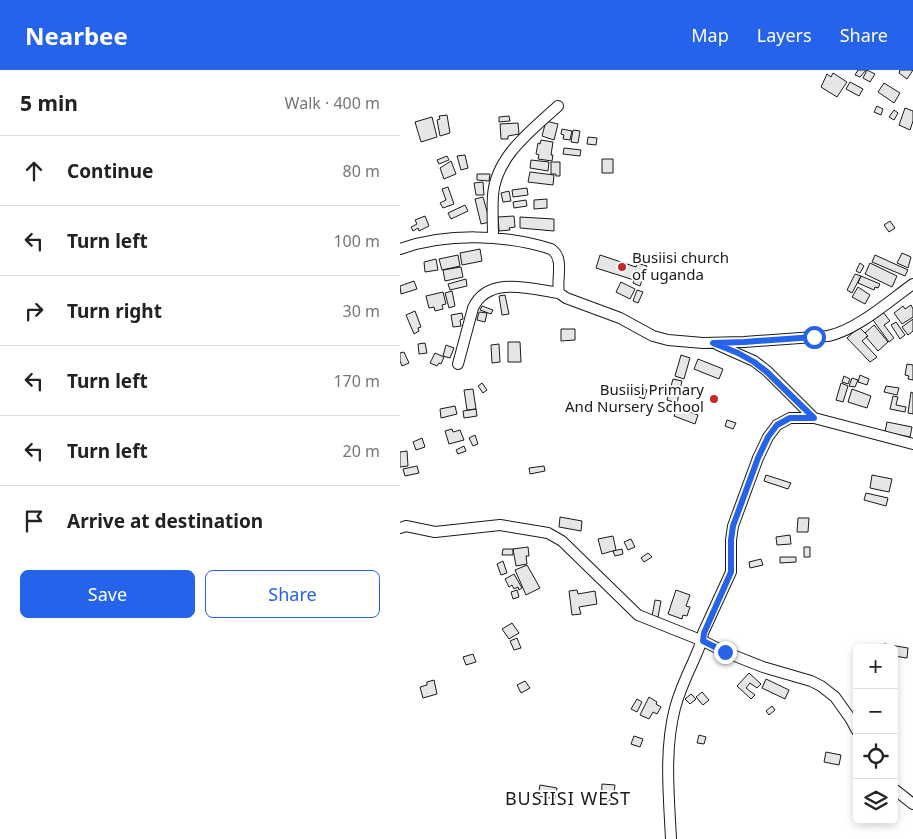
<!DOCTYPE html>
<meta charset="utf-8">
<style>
body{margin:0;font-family:"Noto Sans",sans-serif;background:#f2f2f2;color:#222}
.controls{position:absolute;right:15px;bottom:15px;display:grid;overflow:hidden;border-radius:8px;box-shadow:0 2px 8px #0003}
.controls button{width:45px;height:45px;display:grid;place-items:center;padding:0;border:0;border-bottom:1px solid #e0e0e0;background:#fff;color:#222;font:25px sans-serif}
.stop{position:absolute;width:15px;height:15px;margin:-11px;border:4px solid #2563eb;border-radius:50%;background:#fff}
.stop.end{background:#2563eb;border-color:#fff;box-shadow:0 1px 5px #0008}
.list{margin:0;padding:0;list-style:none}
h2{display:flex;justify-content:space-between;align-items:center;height:65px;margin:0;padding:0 20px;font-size:21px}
h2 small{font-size:16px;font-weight:400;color:#767676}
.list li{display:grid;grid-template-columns:32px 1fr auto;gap:15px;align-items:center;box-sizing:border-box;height:70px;padding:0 20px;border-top:1px solid #e0e0e0}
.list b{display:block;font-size:19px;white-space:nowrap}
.list em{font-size:16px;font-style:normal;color:#767676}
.actions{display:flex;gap:10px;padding:15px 20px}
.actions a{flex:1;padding:11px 0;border:1px solid #2563eb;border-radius:8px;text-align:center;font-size:18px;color:#2563eb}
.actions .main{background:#2563eb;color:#fff}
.icon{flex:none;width:28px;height:28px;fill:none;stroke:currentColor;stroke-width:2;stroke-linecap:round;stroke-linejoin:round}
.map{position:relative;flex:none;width:513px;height:769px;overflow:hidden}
header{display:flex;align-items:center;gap:30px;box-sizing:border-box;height:70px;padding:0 25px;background:#2563eb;color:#fff}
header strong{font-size:24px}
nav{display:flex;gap:28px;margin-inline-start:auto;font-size:18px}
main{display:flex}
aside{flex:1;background:#fff}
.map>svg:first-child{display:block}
.building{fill:#e6e6e6;stroke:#1a1a1a}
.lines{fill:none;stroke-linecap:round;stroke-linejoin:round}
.minor-casing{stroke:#1a1a1a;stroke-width:12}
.minor{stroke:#fff;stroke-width:10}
.route{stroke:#2563eb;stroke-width:6}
.poi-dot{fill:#c62828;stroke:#fff;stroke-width:2}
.labels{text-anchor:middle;stroke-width:4;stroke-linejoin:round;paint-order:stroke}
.poi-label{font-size:15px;fill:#1a1a1a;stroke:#fff;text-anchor:start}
.quarter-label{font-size:18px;letter-spacing:1px;fill:#1a1a1a;stroke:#fff}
</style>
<header>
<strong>Nearbee</strong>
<nav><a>Map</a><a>Layers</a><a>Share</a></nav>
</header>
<main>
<aside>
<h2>5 min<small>Walk · 400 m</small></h2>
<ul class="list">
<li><svg class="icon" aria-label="ahead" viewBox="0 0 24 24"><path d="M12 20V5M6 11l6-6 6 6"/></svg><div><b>Continue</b></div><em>80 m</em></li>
<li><svg class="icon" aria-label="left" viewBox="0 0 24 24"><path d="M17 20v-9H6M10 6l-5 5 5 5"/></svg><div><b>Turn left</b></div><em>100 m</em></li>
<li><svg class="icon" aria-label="right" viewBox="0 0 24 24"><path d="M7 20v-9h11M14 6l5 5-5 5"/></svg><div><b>Turn right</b></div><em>30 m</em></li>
<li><svg class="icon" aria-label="left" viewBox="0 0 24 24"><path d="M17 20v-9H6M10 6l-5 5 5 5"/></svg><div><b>Turn left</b></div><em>170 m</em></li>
<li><svg class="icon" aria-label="left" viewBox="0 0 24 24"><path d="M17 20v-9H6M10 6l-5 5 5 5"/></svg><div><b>Turn left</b></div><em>20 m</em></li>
<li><svg class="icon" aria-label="arrive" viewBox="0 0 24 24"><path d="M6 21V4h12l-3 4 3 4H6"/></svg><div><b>Arrive at destination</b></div></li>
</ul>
<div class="actions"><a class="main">Save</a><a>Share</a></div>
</aside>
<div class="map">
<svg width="513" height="769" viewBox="0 0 513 769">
<rect width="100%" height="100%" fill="#fff"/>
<!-- building -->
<path class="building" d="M458,0H466L460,7L455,5Z
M467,0L475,4L470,12L463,8Z
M500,0H513L507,9L499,3Z
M433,3L447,12L437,27L421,17L427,4L431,7Z
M450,12L463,19L459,26L446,19Z
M484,13L500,23L494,33L478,22Z
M477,36L483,39L481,45L474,42Z
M505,38L513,41V51L510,60L499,55Z
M494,40L498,43L494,50L489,47Z
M47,45L50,63L40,66L37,50L40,49L39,46Z
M109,46L110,51L99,52V47Z
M32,47L37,67L21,72L15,52Z
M146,51L158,54L154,70L142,66Z
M118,53L119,64L108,66V69H101L100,54Z
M162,59L172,61L170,70L163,69L164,65L161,64Z
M173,60L180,61L178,73L171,72Z
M188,67L197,68L196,75L187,74Z
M141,70L153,72L151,85H153L152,91L138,89L139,85L136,84L138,73L140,74Z
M164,78L181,80L180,86L163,84Z
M65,85L68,98L61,100L57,86Z
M47,86L49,90L39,94L37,90Z
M202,89H213V103H202Z
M131,90L149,92L148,101L130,98Z
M51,91L56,104L44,109L40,98Z
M151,92H160V106H156V104H151Z
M130,102L154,105L153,115L128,112Z
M77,104H90L89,111L77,110Z
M83,112L84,125H76L74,113Z
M48,117L54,134L43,138L40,133L46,130L42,119Z
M127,118L128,125L113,127L112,120Z
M109,121L111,131L103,132L101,123Z
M83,127L90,152L81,154L75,129Z
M147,129V138L134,139V130Z
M126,130L127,136L114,138L113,132Z
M65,135L68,141L51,149L48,143Z
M25,146L29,156L19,161L18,158L13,161L11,157L17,154L15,150Z
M114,146L115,157L109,158L110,160L99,161L98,147Z
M120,147L154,149V161L120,158Z
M490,151L495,158L489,162L484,155Z
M80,179L82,191L62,195L60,183Z
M502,183L511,187L508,198L497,193Z
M58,185L60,196L42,200L39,189Z
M200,185L236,197L237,193L247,196L240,216L233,213L234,210L196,198Z
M475,185L508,200L505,206L472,192Z
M36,189L38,200L25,202L24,192Z
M460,193L464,196L460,203L456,201Z
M470,193L497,206L492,217L465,204Z
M61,197L63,207L45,211L43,200Z
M455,204L461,206L452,223L447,220Z
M461,206L480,214L478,218L475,217L474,220L458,213Z
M66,209L67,216L50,220L48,214Z
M14,211L17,219L1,224L0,216Z
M221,212L235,219L230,229L216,222Z
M458,217L470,225L465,234L452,227Z
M237,220L243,222L238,233L233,231Z
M52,221L55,236L49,238L45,223Z
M43,222L46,234L42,235L43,239L35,241L34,237L29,238L26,226Z
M105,225L109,244L102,245L99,226Z
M511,235L513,239V247L502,254L494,243L503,236L505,239Z
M82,236L93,240L91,244L80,240Z
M15,241L21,257L18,258L19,261L14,264L6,245Z
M79,242L87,243L85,252L77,250Z
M483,242L490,251L484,255L494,268L489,272L473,250Z
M62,243L63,249L60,250L61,256L53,257L51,245Z
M513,249V261L508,265L502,257Z
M496,252L505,265L500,269L491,255Z
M474,255L488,272L478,281L466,267L468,266L465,263Z
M459,257L468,266L462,271L477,287L470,292L447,268Z
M161,259H175V270L161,271Z
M108,272H120L121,292H108Z
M25,273L27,283L19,284L18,274Z
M99,274L100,292L92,293L91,275Z
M46,275L54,278L50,288L43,286Z
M4,282L9,293L2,296L0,291V283Z
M35,283L44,287L41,294L39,293L37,296L30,293Z
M281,285L290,288L284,309L275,306Z
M298,289L323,299L319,309L294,299Z
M507,294L513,295V310L508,309L509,306L505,305Z
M460,305L469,309L467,315L458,312Z
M444,306L450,309L448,314L442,312Z
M452,308L458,310L455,317L449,316Z
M273,309L282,311L277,333L267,330Z
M82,313L87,320L83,323L78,316Z
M441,313L448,316L443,332L436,330Z
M486,316L499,318L497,325L484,322Z
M242,318L247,320L244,329L239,327Z
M73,319L76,339L67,340L64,320Z
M452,319L471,326L467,338L448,332Z
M511,322L513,323V344L508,343Z
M493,326L498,327L496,335L506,337L505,342L490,339Z
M55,336L57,344L41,348L40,339Z
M277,337L298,345L295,354L274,346Z
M76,339L77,346L64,348L63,341Z
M327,350L336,353L333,359L325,356Z
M487,352L512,357L510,367L485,362Z
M52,359L53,362L60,360L64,370L49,374L45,361Z
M75,365L78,374L73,376L69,368Z
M22,368L25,377L16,380L13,372Z
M64,376L66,381L58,384L56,380Z
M7,381L8,396L0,397V382Z
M17,396L19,403L5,406L3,399Z
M144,396L145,401L130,404L129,398Z
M366,405L391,413L388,419L364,411Z
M472,405L492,409L489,422L470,418Z
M466,423L488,428L486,436L464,430Z
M160,447L182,451L181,461L159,457Z
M398,448H409L408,462H397Z
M390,465L391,474L377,475L376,467Z
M213,466L216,480L202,484L198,469Z
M231,469L235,477L228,480L224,472Z
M128,477L129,486H126L127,494L116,496L113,479Z
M404,477H410V487H404Z
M103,479H113V485H102Z
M222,479L223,484L215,486L213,481Z
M248,483L252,487L244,492L241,488Z
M380,487H396V492L380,493Z
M361,489L363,495L350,498L349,492Z
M103,491L107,503L101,505L97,494Z
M127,495L140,518L126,525L115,500Z
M114,504L122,518L119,520L118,517L114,519L112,515L109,517L105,509Z
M117,520L119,527L113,529L111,522Z
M177,520L178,524L195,521L197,534L179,537L181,544L172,545L169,521Z
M276,520L290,525L286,536L290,537L287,546L283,545L282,549L268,544Z
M255,530L261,531L258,547L252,546Z
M112,553L119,563L109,569L102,559Z
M117,568L121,578L114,580L110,571Z
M484,574L508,578L507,588L494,586V578H484Z
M73,584L76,592L66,595L63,587Z
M349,603L361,614L357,618L350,613L346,618L355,625L351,629L337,616Z
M366,609L389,620L385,629L362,618Z
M34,610L37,624L23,628L20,617L27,615V612Z
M125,611L130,618L121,623L117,615Z
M302,622L309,630L303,635L296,627Z
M291,624L296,629L290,634L285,629Z
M249,627L257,632L256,634L261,637L257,644L253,642L249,649L240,645Z
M237,629L242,632L237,642L231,639Z
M372,636L375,640L369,645L366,641Z
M299,665L306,667L304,674L297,673Z
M234,666L243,669L240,677L231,674Z
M426,682L441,685L439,695L424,692Z
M202,714L215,715L214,723H210V731H207V733H201Z
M140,715L157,718L155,729L138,726Z"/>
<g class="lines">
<!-- minor casing -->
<g class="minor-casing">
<path id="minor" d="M93,168C93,154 92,139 93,125C96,86 132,60 158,36
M0,179C45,163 105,164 151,179C165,188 156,208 159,223L166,228L220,248L253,266L268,270L303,273L344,272L428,266C457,260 489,231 513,214
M318,275L354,291L367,301L414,348
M58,294L73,238C88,205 131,219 159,223
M0,458L6,456L35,462L100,455L148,463L162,471L238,545L303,571L325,582L363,597L411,611L421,616L435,627L450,648L457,661
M494,719L513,734
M271,769C269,727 264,680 275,638C279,623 286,607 293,592C297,582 302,574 303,563L331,502V470L333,456L358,388L368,367L377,355L390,348H414L513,374"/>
</g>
<!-- minor -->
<use href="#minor" class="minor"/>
</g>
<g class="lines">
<!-- route -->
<path class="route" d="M325,582L303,571L304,563L331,502V470L333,456L358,388L368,367L377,355L390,348H414L367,302L354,292L338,283L313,273L344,272L414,267"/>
</g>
<!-- markers -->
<g class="poi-dot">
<circle cx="222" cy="197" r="5"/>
<circle cx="314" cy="329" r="5"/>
</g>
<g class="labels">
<!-- poi labels -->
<g class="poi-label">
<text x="232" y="193">Busiisi church<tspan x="232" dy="17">of uganda</tspan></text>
<text x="304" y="325" text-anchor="end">Busiisi Primary<tspan x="304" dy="17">And Nursery School</tspan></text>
</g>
<!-- quarter labels -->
<g class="quarter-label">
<text x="168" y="735">BUSIISI WEST</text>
</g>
</g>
</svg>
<div class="controls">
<button>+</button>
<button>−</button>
<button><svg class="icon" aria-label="locate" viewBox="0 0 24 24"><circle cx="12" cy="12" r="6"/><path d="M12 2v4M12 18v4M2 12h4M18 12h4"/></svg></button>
<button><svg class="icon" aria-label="layers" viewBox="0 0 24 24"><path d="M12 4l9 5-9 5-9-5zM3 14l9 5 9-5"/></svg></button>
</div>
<div class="stop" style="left:414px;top:267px"></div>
<div class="stop end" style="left:325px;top:582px"></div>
</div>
</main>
